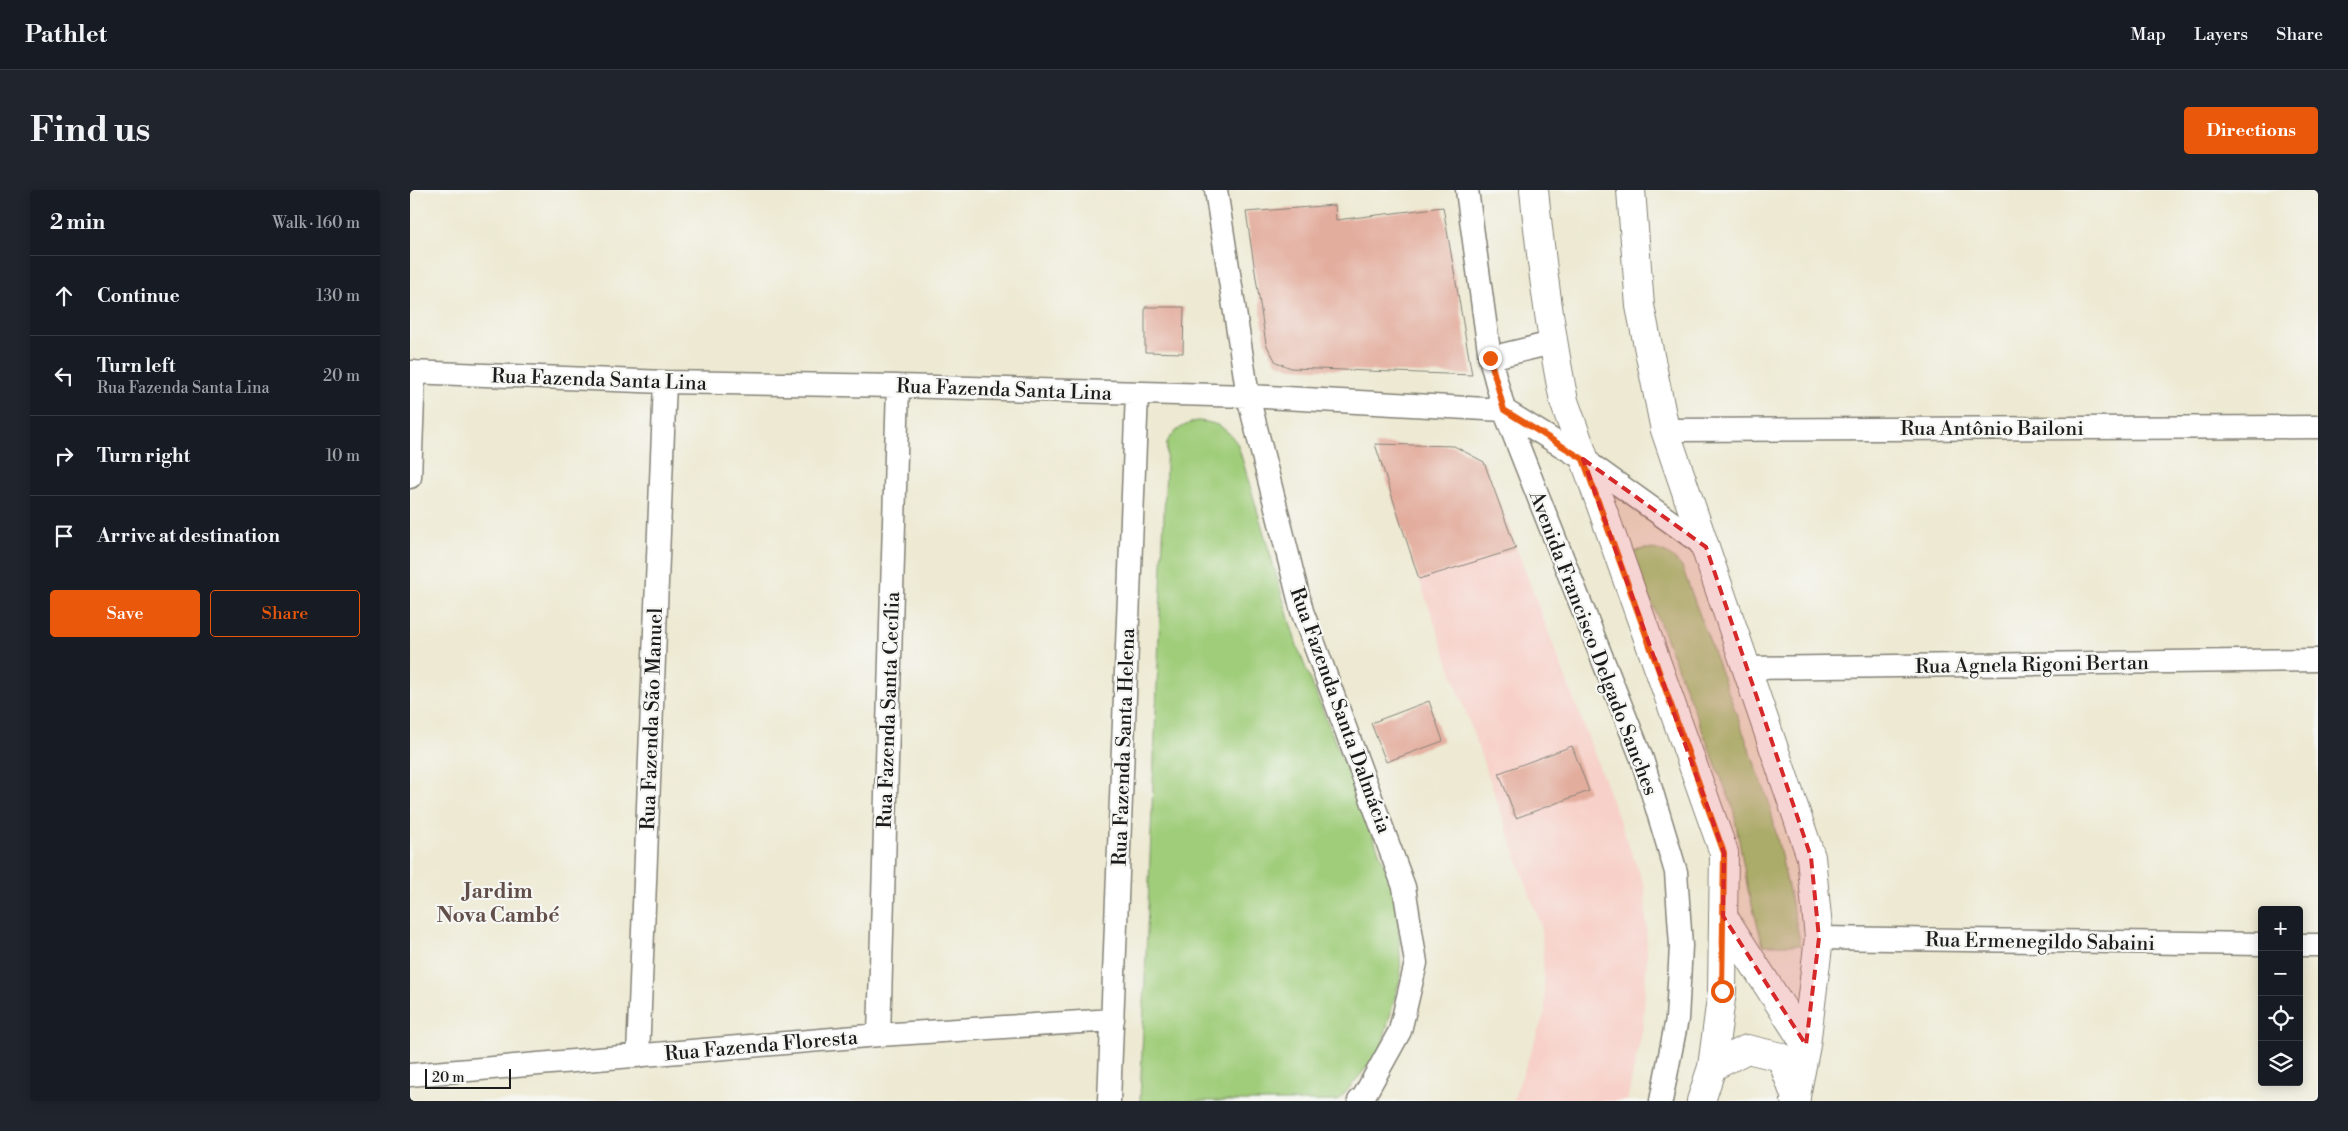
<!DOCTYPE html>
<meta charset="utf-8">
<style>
body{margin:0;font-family:"Libre Bodoni",serif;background:#20242c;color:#f1f3f6}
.controls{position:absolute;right:15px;bottom:15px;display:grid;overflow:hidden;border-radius:5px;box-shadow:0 2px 12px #0003}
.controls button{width:45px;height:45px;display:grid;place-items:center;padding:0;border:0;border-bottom:1px solid #363941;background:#171b24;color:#f1f3f6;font:25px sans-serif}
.scale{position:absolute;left:15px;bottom:12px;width:86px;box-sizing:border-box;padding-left:5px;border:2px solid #1c1c1c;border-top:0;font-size:14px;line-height:18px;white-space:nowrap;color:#1c1c1c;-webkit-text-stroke:4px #f6f6f2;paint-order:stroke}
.stop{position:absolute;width:15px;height:15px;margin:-11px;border:4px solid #ea580c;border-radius:50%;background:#fff}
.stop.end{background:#ea580c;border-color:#fff;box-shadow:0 1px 5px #0008}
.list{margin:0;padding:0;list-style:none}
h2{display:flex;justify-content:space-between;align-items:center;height:65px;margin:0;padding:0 20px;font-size:21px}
h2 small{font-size:16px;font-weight:400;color:#9ea1a6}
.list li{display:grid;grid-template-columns:32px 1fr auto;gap:15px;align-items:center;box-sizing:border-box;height:80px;padding:0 20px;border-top:1px solid #363941}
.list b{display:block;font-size:19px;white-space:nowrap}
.list p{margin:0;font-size:16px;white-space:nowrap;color:#9ea1a6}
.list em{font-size:16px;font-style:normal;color:#9ea1a6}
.actions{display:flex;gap:10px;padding:15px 20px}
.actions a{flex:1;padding:11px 0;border:1px solid #ea580c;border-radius:5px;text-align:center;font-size:18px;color:#ea580c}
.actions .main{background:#ea580c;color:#fff}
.icon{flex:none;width:28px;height:28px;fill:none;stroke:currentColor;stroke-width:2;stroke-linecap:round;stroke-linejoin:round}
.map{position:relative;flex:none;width:1908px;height:911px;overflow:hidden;border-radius:5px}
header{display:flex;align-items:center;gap:30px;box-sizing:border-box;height:70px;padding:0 25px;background:#171b24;border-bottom:1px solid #363941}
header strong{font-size:24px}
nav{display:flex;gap:28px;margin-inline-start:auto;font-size:18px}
.intro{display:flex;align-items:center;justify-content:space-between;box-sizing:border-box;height:120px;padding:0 30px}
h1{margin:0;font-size:35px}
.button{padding:12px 22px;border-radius:5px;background:#ea580c;color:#fff;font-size:18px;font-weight:700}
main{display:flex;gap:30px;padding:0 30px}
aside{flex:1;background:#171b24;border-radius:5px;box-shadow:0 2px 12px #0003}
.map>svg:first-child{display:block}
.built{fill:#f7d1c9}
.green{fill:#a0cd7a;stroke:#5e744b}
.building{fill:#e3ad9e}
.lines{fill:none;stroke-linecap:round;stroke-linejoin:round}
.street-casing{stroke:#848277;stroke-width:25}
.secondary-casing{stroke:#848277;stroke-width:30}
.street{stroke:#fff;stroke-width:22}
.secondary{stroke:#fff;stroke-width:28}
.route{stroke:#ea580c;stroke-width:6}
.marked{fill:#d62828;fill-opacity:0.2;stroke:#d62828;stroke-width:4;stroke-dasharray:10 6;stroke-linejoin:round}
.labels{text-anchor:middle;stroke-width:4.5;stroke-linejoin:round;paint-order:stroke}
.street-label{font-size:20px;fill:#1c1c1c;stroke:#f6f6f2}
.neighbourhood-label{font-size:21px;font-weight:bold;fill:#624f4a;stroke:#f6f6f2}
</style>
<header>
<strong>Pathlet</strong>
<nav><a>Map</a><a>Layers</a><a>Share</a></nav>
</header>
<div class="intro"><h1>Find us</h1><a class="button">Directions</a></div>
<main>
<aside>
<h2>2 min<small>Walk · 160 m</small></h2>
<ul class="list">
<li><svg class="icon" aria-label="ahead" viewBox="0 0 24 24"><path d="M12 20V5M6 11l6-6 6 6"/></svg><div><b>Continue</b></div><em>130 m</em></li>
<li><svg class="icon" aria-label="left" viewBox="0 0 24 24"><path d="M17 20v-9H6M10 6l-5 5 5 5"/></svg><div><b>Turn left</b><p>Rua Fazenda Santa Lina</p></div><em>20 m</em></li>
<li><svg class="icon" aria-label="right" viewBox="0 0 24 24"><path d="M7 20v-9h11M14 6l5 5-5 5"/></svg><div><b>Turn right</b></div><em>10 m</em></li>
<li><svg class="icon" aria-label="arrive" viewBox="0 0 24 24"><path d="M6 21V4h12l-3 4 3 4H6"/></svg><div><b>Arrive at destination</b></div></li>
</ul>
<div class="actions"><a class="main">Save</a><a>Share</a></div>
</aside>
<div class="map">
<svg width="1908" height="911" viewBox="0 0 1908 911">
<rect width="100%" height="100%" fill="#f6f6f2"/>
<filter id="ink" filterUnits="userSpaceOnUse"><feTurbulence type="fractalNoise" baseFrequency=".02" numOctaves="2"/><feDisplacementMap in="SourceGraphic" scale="10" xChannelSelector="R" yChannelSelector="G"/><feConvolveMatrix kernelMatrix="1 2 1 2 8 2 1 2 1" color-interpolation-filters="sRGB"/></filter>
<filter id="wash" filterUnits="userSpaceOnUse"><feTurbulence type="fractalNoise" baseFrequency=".0096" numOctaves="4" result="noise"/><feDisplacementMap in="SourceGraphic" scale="20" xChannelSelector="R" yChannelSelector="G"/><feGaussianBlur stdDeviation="1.12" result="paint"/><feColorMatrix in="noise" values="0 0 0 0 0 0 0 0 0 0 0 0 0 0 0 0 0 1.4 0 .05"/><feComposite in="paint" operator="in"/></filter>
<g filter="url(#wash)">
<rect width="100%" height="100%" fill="#ede9d2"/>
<!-- built -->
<path class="built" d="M965,254L1044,256L1074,272L1235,698L1237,763L1233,837L1217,911H1103L1135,822L1132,739L1009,389Z"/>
<!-- green -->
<path class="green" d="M787,231C807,232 817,238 828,255L887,456L987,707L991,786L970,862L928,911H730L757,252C765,240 773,235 787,231Z
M1233,359C1251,358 1261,364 1272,377L1359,612L1391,755H1353L1338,700L1323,618L1222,363Z"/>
<g id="blocks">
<!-- building -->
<path class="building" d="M925,15L926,30L1033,17L1062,185L881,178L866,172L856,154L836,22Z
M735,117H774L773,163L735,162Z
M965,254L1044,256L1074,272L1106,359L1009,389Z
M1019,511L1033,551L976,572L961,533Z
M1162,556L1179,601L1106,628L1089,583Z"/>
</g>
</g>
<g filter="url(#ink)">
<use href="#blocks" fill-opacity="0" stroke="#848277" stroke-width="1"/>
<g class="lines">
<!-- street casing -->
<g class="street-casing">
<path id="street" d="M806,0L838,206L892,421L994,697L1006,773L990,841L954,906L949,911
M1057,0L1080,168L1094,220L1232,569L1266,682L1271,756L1267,829L1251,911
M1080,168L1142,153
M0,182L255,192L488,196L838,206L1094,220L1173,269L1296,357
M1255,240L1908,237
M0,287L4,182
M1336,478L1908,470
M1409,748L1852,754
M1889,755H1908
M469,845L488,196
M228,866L255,192
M0,885L469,845L703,830
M699,911L727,203"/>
</g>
<!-- secondary casing -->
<g class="secondary-casing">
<path id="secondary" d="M1124,0C1131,71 1140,141 1154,211L1314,663L1312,801L1302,877L1291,911
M1221,0L1230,116L1255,240L1401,667L1409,748L1396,855L1385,911
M1313,726L1396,855
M1302,877L1337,859L1371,867L1386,908"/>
</g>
<!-- street -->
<use href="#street" class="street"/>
<!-- secondary -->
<use href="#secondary" class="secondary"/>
</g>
</g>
<g class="lines" filter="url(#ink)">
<!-- route -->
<path class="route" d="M1080,168L1094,220L1173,269L1314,663L1312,801"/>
</g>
<!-- marked area -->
<path class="marked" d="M1173,269L1296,357L1401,667L1409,748L1396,855L1313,726L1314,663Z"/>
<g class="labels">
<!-- street labels -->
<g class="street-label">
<text transform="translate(189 189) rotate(2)" y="7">Rua Fazenda Santa Lina</text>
<text transform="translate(594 199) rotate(2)" y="7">Rua Fazenda Santa Lina</text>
<text x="1582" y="245">Rua Antônio Bailoni</text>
<text transform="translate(1184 453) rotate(69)" y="7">Avenida Francisco Delgado Sanches</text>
<text transform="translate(1622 474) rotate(-1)" y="7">Rua Agnela Rigoni Bertan</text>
<text transform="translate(478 520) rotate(-88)" y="7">Rua Fazenda Santa Cecília</text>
<text transform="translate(931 520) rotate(70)" y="7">Rua Fazenda Santa Dalmácia</text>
<text transform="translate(241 529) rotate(-88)" y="7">Rua Fazenda São Manuel</text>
<text transform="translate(713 557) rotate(-88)" y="7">Rua Fazenda Santa Helena</text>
<text transform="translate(1630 751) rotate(1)" y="7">Rua Ermenegildo Sabaini</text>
<text transform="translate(351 855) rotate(-5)" y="7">Rua Fazenda Floresta</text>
</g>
<!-- neighbourhood labels -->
<g class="neighbourhood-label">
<text x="88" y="708">Jardim<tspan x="88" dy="24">Nova Cambé</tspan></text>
</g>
</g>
</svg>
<div class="controls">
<button>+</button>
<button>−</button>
<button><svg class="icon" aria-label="locate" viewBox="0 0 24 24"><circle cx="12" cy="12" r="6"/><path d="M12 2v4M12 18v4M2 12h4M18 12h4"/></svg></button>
<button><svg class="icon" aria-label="layers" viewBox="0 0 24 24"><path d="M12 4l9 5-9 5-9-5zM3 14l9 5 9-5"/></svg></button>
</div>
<div class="scale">20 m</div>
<div class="stop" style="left:1312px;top:801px"></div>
<div class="stop end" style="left:1080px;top:168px"></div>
</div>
</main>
